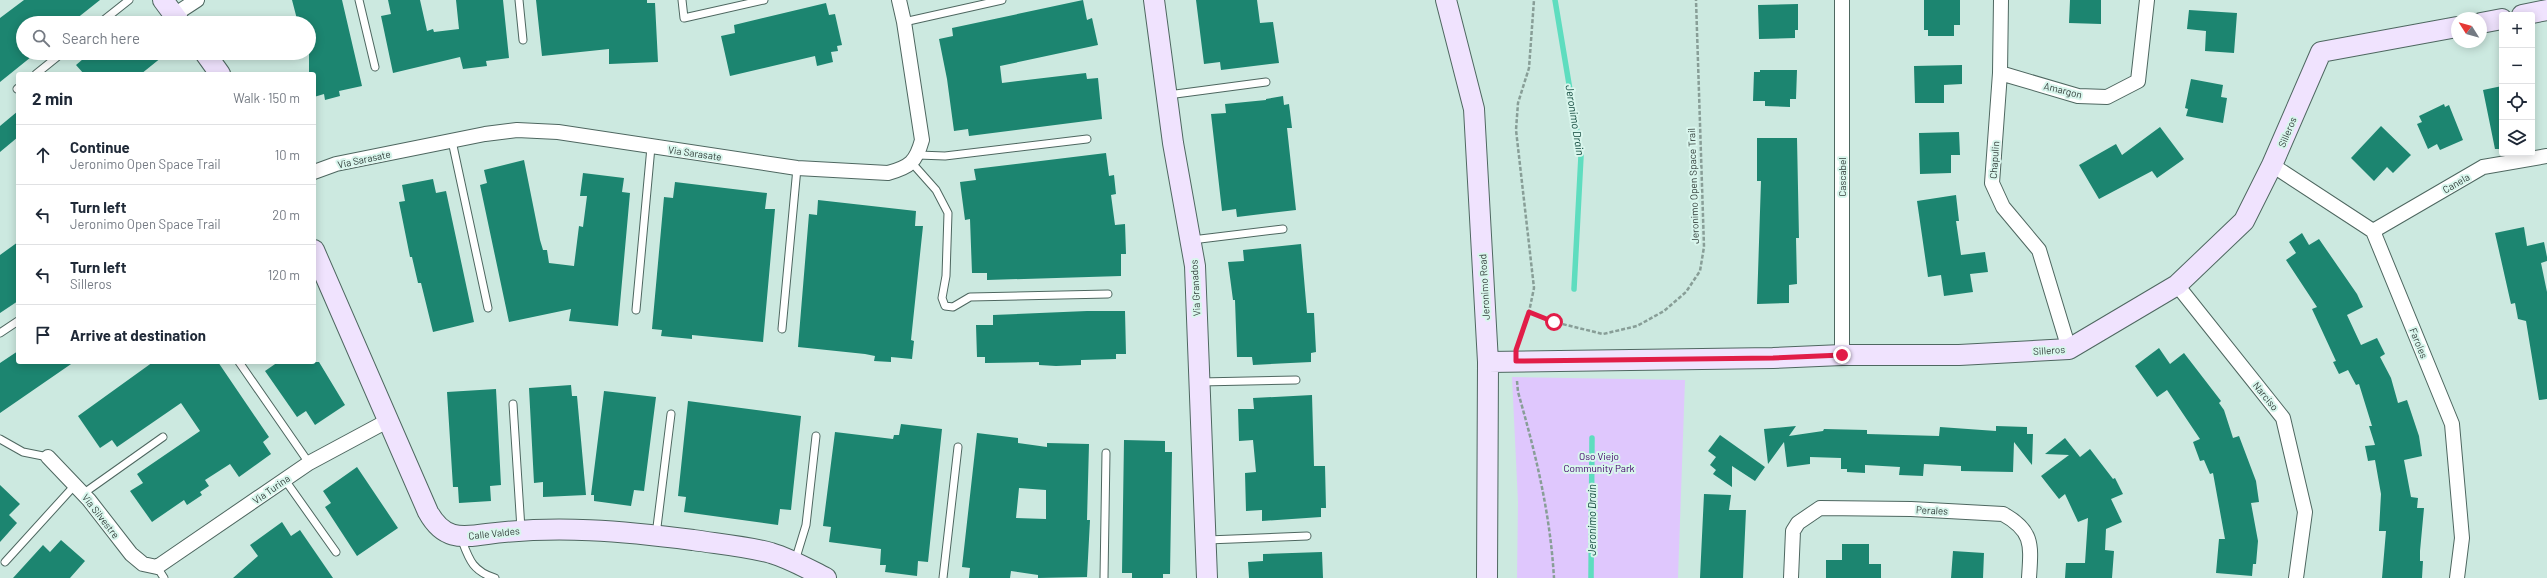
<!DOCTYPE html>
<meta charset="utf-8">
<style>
body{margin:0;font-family:Barlow,sans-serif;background:#f6f6f7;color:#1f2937}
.controls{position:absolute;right:12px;top:12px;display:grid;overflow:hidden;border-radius:4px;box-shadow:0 2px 10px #0003}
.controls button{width:36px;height:36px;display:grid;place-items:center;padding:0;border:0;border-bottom:1px solid #e0e1e3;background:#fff;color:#1f2937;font:20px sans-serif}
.compass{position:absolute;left:2451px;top:12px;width:36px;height:36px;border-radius:50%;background:#fff;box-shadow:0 2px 10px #0003;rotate:307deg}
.stop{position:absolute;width:12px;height:12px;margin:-9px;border:3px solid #e11d48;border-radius:50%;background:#fff}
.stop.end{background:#e11d48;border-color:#fff;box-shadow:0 1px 4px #0008}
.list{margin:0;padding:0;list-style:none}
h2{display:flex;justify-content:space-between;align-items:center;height:52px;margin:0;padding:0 16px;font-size:17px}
h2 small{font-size:13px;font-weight:400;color:#747a83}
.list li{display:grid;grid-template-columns:26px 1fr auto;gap:12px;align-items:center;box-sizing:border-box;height:60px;padding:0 16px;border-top:1px solid #e0e1e3}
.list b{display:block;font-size:15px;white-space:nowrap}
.list p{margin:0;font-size:13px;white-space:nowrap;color:#747a83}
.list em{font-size:13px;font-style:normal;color:#747a83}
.icon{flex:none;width:22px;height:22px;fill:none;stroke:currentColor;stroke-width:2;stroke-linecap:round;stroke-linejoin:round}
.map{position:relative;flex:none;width:2547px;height:578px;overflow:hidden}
.search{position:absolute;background:#fff;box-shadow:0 2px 10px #0003;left:16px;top:16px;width:300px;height:44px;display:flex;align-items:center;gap:10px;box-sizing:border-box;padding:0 14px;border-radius:22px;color:#747a83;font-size:15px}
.panel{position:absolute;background:#fff;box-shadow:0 2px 10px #0003;left:16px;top:72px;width:300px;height:292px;border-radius:4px}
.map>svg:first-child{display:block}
.green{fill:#dfc7fd}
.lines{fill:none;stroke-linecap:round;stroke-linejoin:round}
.stream{stroke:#5eddbf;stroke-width:5.5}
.building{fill:#1c8570;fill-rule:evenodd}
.lane-casing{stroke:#4e6760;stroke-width:9}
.street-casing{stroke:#4e6760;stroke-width:16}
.secondary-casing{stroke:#4e6760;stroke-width:22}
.path{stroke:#889e97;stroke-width:2.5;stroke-dasharray:4 2;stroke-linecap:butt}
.lane{stroke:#fff;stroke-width:7}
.street{stroke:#fff;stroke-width:14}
.secondary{stroke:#f0e3fe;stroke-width:20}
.route{stroke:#e11d48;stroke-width:5}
.labels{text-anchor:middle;stroke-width:4;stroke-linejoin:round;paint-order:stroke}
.street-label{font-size:10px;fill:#333f3b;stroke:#d9f6ed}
.park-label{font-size:10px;fill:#3f0166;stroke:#d9f6ed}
.water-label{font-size:11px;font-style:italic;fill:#0f473b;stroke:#d9f6ed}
</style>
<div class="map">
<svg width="2547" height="578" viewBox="0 0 2547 578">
<rect width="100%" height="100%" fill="#cce9e0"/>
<!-- green -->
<path class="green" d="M1512,377L1685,380L1678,578H1517L1518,502Z"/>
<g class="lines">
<!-- stream -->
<path class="stream" d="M1555,0L1581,156L1574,289
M1591,578L1592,438"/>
</g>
<!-- building -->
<path class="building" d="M24,0H100L71,23H23V53H36L0,82V18Z
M292,0H342L362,86L339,91L340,96L325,100L324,94L314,97V74H309V23H298Z
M388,0H420L427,31L433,29L434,32L459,29L456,0H503L509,58L486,61L487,66L463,69L460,57L393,73L381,16L391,14Z
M536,0H647V3H655L658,62L609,64V49L542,56Z
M1083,0L1087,20L1092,18L1098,45L1000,66L1002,83L1086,73L1087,79L1098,78L1102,119L969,136L968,129L954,131L947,79L939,39L953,36L952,28Z
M1196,0H1257L1260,23L1273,22L1279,63L1221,70L1220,62L1204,64Z
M1924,0H1960V25H1954V36H1928V30H1924Z
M2070,0H2101V24L2069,23Z
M826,3L829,15L835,14L842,45L837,46L838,51L831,52L833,62L817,66L815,56L730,76L721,36L735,33L734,25Z
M1798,4V30H1795V38L1759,39L1758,5Z
M2189,10L2237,13L2234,53L2205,51L2206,31L2187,29Z
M90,53H167L141,74H84L76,65Z
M1962,65V84L1944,85V103H1915L1914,66Z
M1760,70H1797L1796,99H1790V107L1765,106V101H1753L1754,72H1760Z
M2191,79L2223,85L2221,97L2227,98L2223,123L2186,116L2188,109L2185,108Z
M2502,86V149H2495L2483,90Z
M1283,96L1284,105L1289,104L1292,128H1287L1296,210L1237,217L1236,209L1222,211L1211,114L1226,113L1225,104L1266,100V99Z
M2444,104L2445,107L2449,105L2463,140L2440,150L2437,144L2428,149L2417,124L2422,122L2419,116Z
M18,111V137L0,152V126Z
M2381,126L2411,155L2393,173L2387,167L2374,181L2351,158Z
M2160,127L2184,159L2157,178L2152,171L2099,199L2079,165L2116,144L2122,155Z
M1959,132L1960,155H1951V173L1920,174L1919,133Z
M1757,138H1797L1799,238H1796L1797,284L1789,285V303L1757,304L1761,181H1757Z
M1106,153L1109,176L1114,175L1116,194L1111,195L1115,225L1125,224L1126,254H1121V276L987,280V273H972L970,219L965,220L960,182L976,180L974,169Z
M524,160L540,240L543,250H547L549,263L574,266L579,226L583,227L587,196H580L583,173L624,178L622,192L630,193L618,326L569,321L571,309L509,322L480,185L487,183L484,170Z
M433,179L436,193L446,191L474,322L433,332L421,283H418L412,257H410L399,202L405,201L402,185Z
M675,182L767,193L765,209H775L763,342L692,335V339L661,336L662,330L652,329L664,197L673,198Z
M1956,195L1959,221H1956L1961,255L1985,252L1988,272L1970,274L1973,292L1944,296L1941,275L1928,277L1917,201Z
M818,200L916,211L915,226H923L911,340L914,341L912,359L891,357V362L874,361L875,356L865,354L798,347L809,214L817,215Z
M2524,227L2527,246L2544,242L2547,257V261L2541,263L2547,292V399L2539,400L2526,321L2518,319L2515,303L2511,304L2495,233Z
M2302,233L2309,245L2319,239L2357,294L2363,307L2347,315L2361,345L2377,338L2385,354L2380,357L2391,378L2398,403L2407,400L2419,436L2422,456L2404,460L2411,497L2418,498L2417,508H2424L2420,551V561H2423L2422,578H2382L2386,531H2379L2381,494L2375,460L2368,461L2365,446L2375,445L2369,426H2372L2359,384L2356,385L2348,370L2339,374L2333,362L2336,361L2312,309L2317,307L2286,260L2296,253L2289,242Z
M18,242V301L0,313V255Z
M1301,244L1307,313H1314L1316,352L1311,353V362L1253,365L1252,357H1237L1235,300H1233L1228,262L1244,261L1243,250Z
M1087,311H1125L1126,354H1116V359L1081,360V365L1056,366L1039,365V362L985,363V357H977L976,325H993V315Z
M2159,348L2170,364L2184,353L2221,401L2219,403L2224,410L2233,438L2239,436L2256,481L2259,502L2251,503L2258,541L2256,564H2253L2252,576L2216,573L2219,539H2225L2213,473L2210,474L2204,460L2200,461L2193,442L2200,439L2167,390L2157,397L2135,366Z
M18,351V362H74L0,413V363Z
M153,362H218L269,437L263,442L271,454L239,477L230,464L205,480L209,486L200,492L202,495L187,505L184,500L152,522L130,491L143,483L137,474L200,431L181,403L117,447L112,440L100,448L78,416Z
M278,362H319L345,405L315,425L306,411L297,417L265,371Z
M571,385L572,396H577L586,495L543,497V482L534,483L529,388Z
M496,389L501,485L490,486L491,501L459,503L458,487H453L447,392Z
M604,391L656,397L644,491L634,490L631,506L594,501V495H591Z
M1312,395L1314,466H1325L1326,508H1321V517L1262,521V510L1246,511L1245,473L1256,472L1253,440L1239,441L1238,409H1254L1253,398Z
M688,401L801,416L791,510L780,509L778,525L684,512L686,497L678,496Z
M901,424L942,429L928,562L918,561L917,576L885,572L886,565H880L881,549L829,542L831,527L823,526L835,432L893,439L894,435H899Z
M1796,426L1789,436L1823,431L1824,429L1867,430V434L1939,436L1940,427L1996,431V426L2027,427V434H2033L2032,465L2014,442L2013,472L1961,471V466L1924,464L1923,476L1899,475L1900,467L1865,465V473L1847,472V469H1841V458L1810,457V464L1787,467L1784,442L1768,464L1764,429Z
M977,433L1018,438V443L1047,447V443L1089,444L1087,520H1090L1087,577L1038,578V575L1011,571L1010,578H969L970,568L962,567ZM1019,488L1046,490V519L1016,518Z
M1720,435L1765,467L1755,481L1732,466V487L1713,474L1716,470L1710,465L1716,457L1708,451Z
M2065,438L2080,457L2090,449L2113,479L2115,478L2123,494L2111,499L2122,522L2106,529L2105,550L2114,551L2112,578H2065L2066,563H2085L2088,518L2078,522L2065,494L2059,499L2041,476L2069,455L2045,454Z
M1124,440L1165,441V452H1172L1170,574H1163V578H1132V573H1122Z
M357,467L398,528L357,556L325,507L331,503L323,491Z
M0,485L20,504L9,515L17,523L0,542Z
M1704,494L1731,495L1729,510H1746L1743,578H1700Z
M282,522L291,536L300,530L333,578H233L258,556L250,545Z
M61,540L85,561L70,578H13L43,545L50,552Z
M1842,544H1869V564H1881V578H1826V560H1842Z
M1953,551L1984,553L1983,578H1951Z
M1322,552L1323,578H1249L1248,562L1263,561V554Z"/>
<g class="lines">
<!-- lane casing -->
<g class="lane-casing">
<path id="lane" d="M359,0L375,67
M519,0L523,40
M682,0L684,18L764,0
M904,22L1002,0
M100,23L129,0
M36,74L62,53
M17,89L18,88
M1168,95L1266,82
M452,141L488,308
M918,155L945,156L1087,139
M912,163L936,190L948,213L946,276L942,298L945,306L953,307L970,297L1108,294
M1192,240L1283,229
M636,310L651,147
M782,329L797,168
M0,333L18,321
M239,362L309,463
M1200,382L1296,380
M513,404L521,529
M0,439L23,452L48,457
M285,480L336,552
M84,493L163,437
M656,535L671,414
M461,538C469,559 472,571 495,578
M1207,540L1307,536
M795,561L806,525L816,436
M5,562L75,485
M157,567L164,578
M943,578L958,447
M1104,578L1106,453"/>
</g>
<!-- street casing -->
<g class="street-casing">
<path id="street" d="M2001,0L2000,73L1992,183L2003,207L2039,250L2069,349
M174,15L197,0
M2000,73L2078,96L2107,97L2138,81L2147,0
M2272,165L2373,231L2452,424L2462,538L2457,578
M314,172L336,164L485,134L517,130L558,132L797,168L888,173C910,167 916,162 922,140L904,22L899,0
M2373,231L2483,167L2547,156
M2177,285L2283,418L2305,512L2296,578
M1842,355V0
M48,457L89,500L131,554L143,564L157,567L309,463L389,420
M1791,578L1793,531L1798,523L1820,508L1911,509L2003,514C2034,531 2031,546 2029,578"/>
</g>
<!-- secondary casing -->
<g class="secondary-casing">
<path id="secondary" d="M163,0L180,23
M1154,0L1173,143L1195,266L1207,578
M1446,0L1474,109L1488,362L1487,578
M2522,15L2547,10
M2481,23L2502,19
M205,53L220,74
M314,250L428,512C443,539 459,538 487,534C556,525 624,531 693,540C719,544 745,546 771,553C791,559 808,569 826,578
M1488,362L1773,358L1842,355H1959L2069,349L2177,285L2244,221L2272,165L2321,52L2457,27"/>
</g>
<!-- path -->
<path class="path" d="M1529,312L1554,322L1603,334L1637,326L1664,311L1686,292L1700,271L1704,247L1696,0
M1519,342L1529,312L1534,288L1516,130L1518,103L1529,68L1534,0
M1517,381L1518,392C1536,455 1550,512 1554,578"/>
<!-- lane -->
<use href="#lane" class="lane"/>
<!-- street -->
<use href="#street" class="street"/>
<!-- secondary -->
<use href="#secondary" class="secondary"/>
</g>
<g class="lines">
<!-- route -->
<path class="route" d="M1554,322L1529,312L1516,350V361L1773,358L1842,355"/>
</g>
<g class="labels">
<!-- street labels -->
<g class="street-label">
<text transform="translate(2063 90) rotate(14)" y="4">Amargon</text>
<text transform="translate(2287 132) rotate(-67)" y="4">Silleros</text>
<text transform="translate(695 153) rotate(8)" y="4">Via Sarasate</text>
<text transform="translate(364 159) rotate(-12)" y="4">Via Sarasate</text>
<text transform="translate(1994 160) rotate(-86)" y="4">Chapulin</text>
<text transform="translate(1842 177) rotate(-90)" y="4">Cascabel</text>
<text transform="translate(2456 183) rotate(-30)" y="4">Canela</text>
<text transform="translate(1693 186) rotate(-92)" y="4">Jeronimo Open Space Trail</text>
<text transform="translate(1484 287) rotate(-93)" y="4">Jeronimo Road</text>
<text transform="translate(1195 288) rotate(-93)" y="4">Via Granados</text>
<text transform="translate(2419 343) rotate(68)" y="4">Faroles</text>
<text transform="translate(2049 350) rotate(-4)" y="4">Silleros</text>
<text transform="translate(2266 396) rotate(51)" y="4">Narciso</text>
<text transform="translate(271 489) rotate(-35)" y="4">Via Turina</text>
<text transform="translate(1932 510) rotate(3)" y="4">Perales</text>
<text transform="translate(101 516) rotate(52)" y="4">Via Silvestre</text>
<text transform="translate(494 533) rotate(-6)" y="4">Calle Valdes</text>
</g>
<!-- park labels -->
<g class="park-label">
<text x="1599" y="460">Oso Viejo<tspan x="1599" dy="12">Community Park</tspan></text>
</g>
<!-- water labels -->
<g class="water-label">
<text transform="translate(1575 120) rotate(81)" y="4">Jeronimo Drain</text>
<text transform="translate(1592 520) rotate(-90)" y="4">Jeronimo Drain</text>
</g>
</g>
</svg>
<div class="controls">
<button>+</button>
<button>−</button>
<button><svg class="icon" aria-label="locate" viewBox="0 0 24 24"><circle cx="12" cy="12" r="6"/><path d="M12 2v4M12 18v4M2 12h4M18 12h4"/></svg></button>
<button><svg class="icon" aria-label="layers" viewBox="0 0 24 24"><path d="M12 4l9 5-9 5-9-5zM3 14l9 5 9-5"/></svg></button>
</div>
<svg class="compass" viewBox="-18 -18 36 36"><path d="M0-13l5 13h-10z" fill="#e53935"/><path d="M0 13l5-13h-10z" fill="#747a83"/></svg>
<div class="stop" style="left:1554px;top:322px"></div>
<div class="stop end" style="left:1842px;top:355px"></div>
<div class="search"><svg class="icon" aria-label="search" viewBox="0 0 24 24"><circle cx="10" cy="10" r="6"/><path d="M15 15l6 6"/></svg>Search here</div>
<section class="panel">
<h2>2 min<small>Walk · 150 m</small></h2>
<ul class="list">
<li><svg class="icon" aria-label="ahead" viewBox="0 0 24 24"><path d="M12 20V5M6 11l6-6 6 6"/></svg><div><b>Continue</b><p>Jeronimo Open Space Trail</p></div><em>10 m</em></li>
<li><svg class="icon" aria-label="left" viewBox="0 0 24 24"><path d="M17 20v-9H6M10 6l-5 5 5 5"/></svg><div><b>Turn left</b><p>Jeronimo Open Space Trail</p></div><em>20 m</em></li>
<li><svg class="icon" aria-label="left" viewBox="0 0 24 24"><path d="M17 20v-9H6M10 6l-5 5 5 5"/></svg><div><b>Turn left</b><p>Silleros</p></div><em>120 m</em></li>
<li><svg class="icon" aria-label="arrive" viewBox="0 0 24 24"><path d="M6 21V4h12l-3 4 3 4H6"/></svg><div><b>Arrive at destination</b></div></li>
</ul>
</section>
</div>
